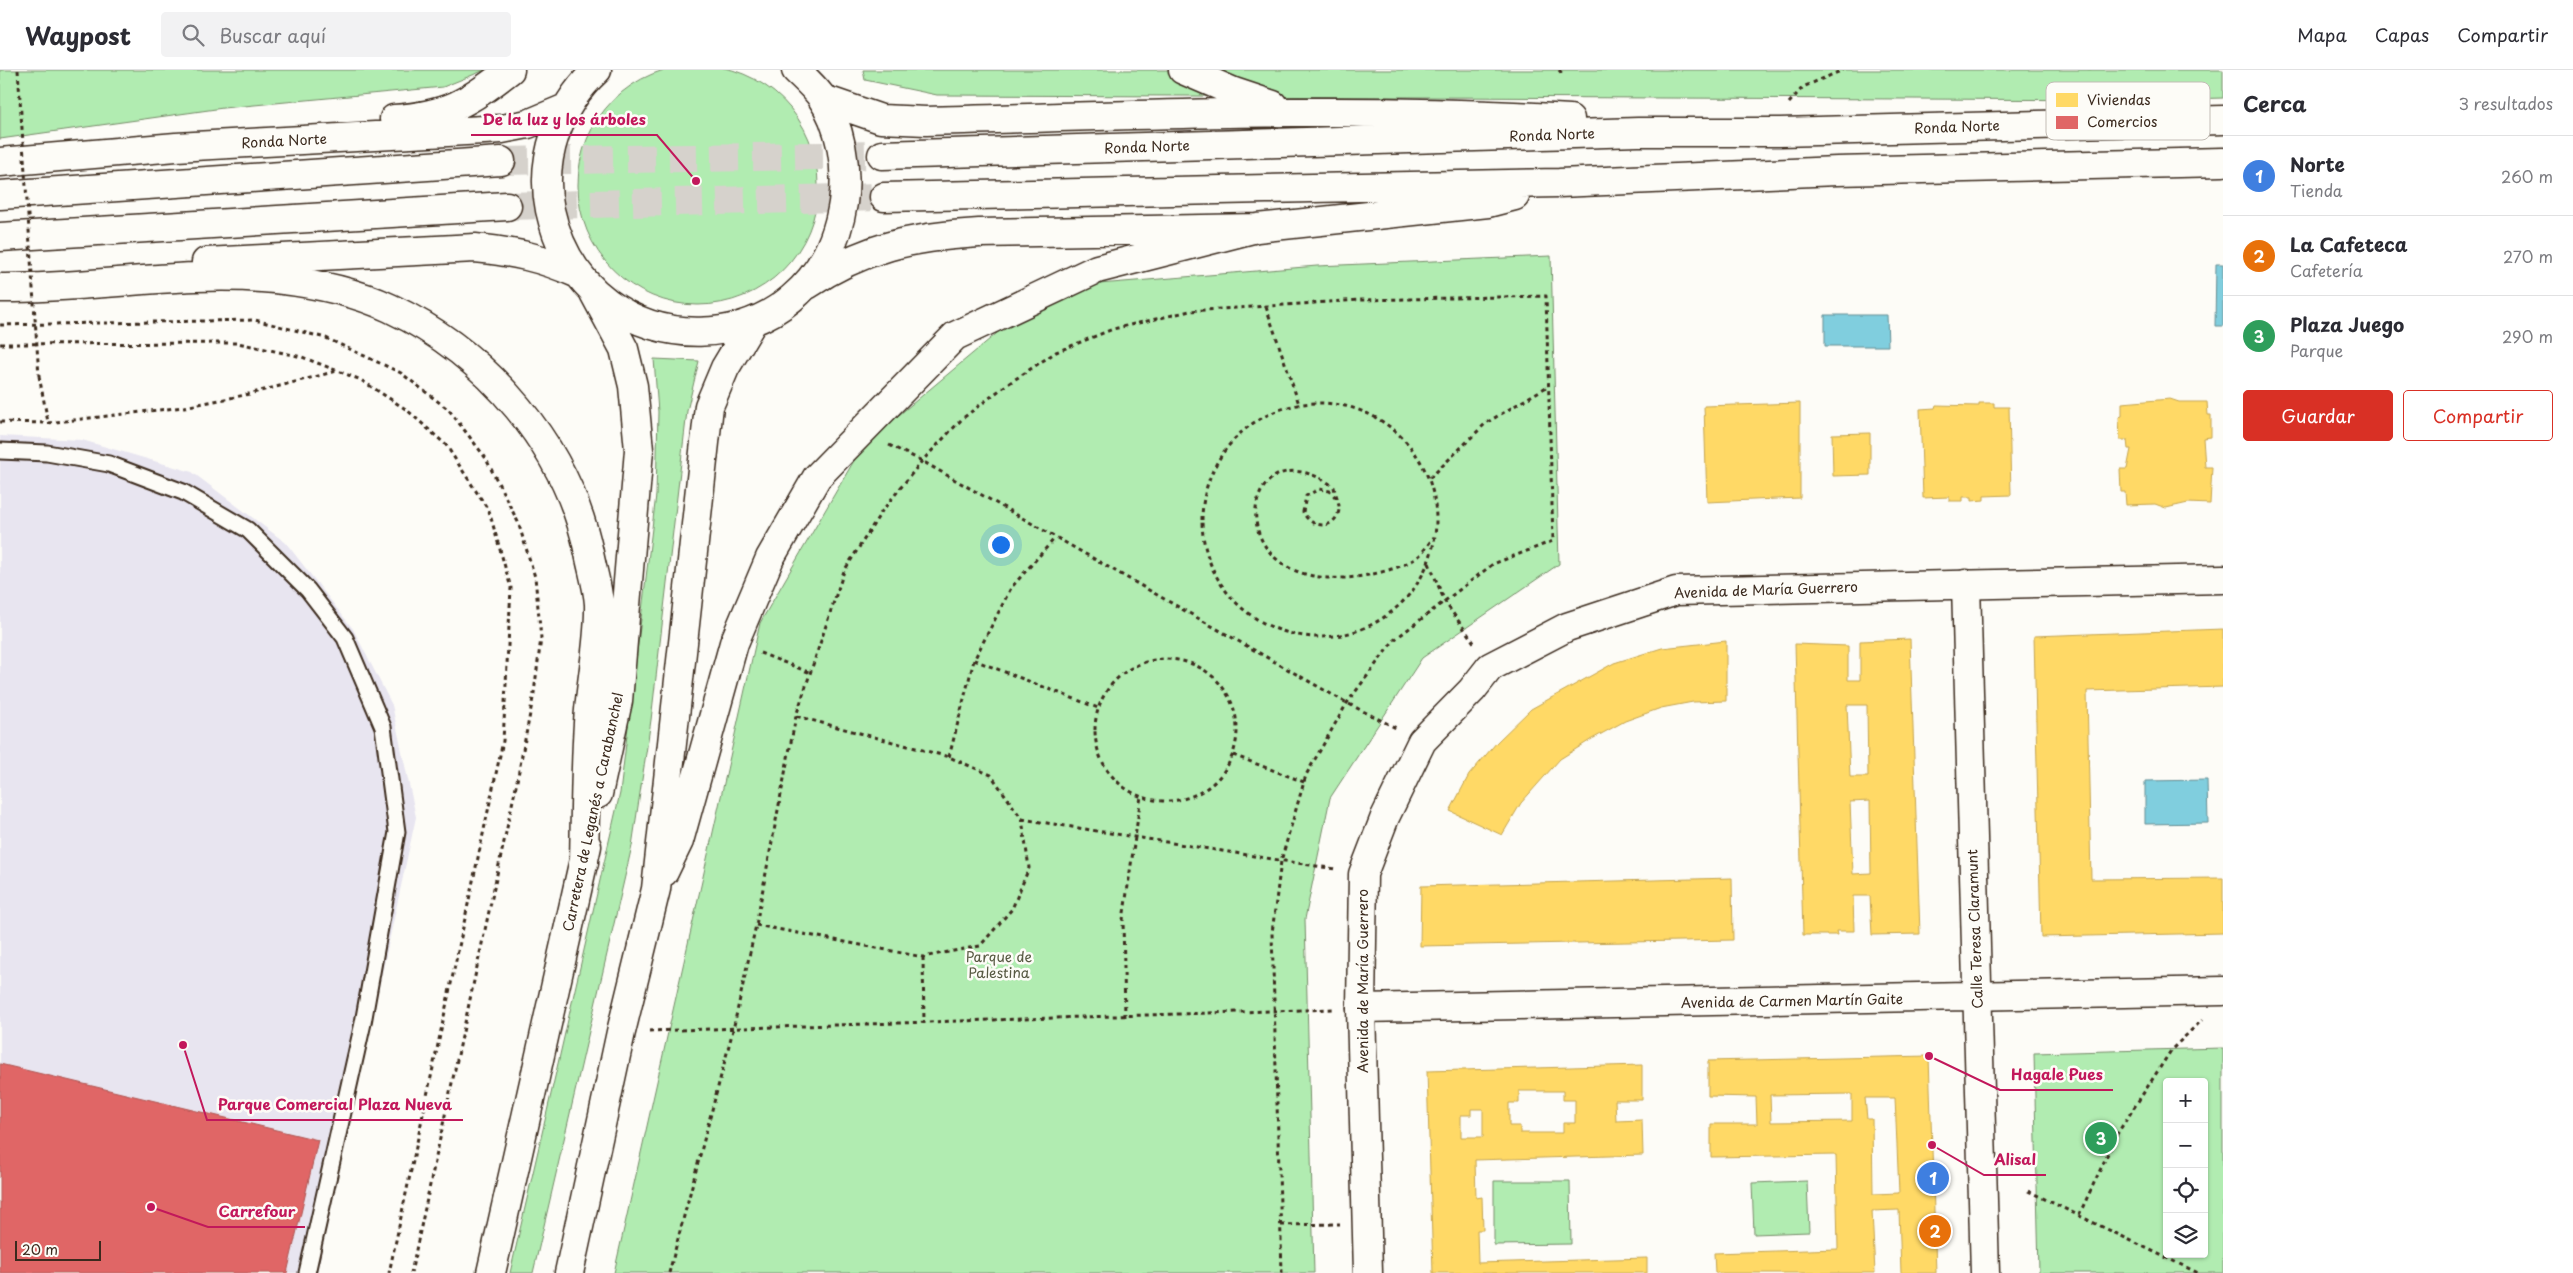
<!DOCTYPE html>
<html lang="es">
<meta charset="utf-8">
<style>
body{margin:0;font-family:"Playpen Sans",sans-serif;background:#f2f2f3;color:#2b2b33}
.controls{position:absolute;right:15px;bottom:15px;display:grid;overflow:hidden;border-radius:5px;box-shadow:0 1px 4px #0004}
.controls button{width:45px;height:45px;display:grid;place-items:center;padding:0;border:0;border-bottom:1px solid #e1e1e2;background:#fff;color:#2b2b33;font:25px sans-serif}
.scale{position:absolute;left:15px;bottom:12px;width:86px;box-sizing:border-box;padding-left:5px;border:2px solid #3b2a1e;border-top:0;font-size:14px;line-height:18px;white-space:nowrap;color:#3b2a1e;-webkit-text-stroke:4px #fdfcf7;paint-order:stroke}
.you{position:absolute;left:1000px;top:474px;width:18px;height:18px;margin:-12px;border:4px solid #fff;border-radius:50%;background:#1a73e8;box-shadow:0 0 0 8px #1a73e833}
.badge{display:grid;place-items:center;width:32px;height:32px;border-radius:50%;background:#d93025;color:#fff;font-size:16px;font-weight:700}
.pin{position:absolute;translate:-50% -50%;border:2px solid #fff;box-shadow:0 1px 5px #0006}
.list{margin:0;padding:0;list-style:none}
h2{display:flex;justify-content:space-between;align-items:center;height:65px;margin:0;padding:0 20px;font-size:21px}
h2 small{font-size:16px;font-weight:400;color:#7c7c81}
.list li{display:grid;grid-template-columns:32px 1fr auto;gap:15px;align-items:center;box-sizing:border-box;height:80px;padding:0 20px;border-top:1px solid #e1e1e2}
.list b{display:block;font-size:19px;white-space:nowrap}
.list p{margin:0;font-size:16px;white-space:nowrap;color:#7c7c81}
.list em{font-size:16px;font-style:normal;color:#7c7c81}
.actions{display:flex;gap:10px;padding:15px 20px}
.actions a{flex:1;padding:11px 0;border:1px solid #d93025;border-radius:5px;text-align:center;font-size:18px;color:#d93025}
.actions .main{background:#d93025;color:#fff}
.icon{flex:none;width:28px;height:28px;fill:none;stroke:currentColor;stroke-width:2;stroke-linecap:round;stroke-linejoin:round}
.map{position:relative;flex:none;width:2223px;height:1203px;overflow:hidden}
header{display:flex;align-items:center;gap:30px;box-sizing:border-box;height:70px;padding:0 25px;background:#fff;border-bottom:1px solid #e1e1e2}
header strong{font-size:24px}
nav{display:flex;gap:28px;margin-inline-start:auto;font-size:18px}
.search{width:350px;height:45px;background:#f2f2f3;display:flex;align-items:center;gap:12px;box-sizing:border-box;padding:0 18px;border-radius:5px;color:#7c7c81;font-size:19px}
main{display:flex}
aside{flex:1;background:#fff}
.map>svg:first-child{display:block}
.built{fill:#e8e5f0}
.green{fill:#b1ecb1;stroke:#768b68;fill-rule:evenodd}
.water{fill:#80cede;stroke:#648c91}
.homes{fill:#ffd966;stroke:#c4a450;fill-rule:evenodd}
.shops{fill:#e06666;stroke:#ae5450}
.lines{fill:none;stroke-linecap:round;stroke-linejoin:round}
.primary-tunnel{stroke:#d6d2cc;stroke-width:28;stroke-dasharray:28 14;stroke-linecap:butt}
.lane-casing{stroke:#3b2a1e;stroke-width:19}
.street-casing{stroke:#3b2a1e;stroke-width:31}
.secondary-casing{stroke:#3b2a1e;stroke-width:31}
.primary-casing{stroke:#3b2a1e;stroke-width:31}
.path{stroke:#3b2a1e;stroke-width:3;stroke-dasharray:4 4;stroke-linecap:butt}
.lane{stroke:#fdfcf7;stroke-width:15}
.street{stroke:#fdfcf7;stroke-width:28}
.secondary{stroke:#fdfcf7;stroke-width:28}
.primary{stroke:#fdfcf7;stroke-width:28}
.path-bridge{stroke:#3b2a1e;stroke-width:3;stroke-dasharray:4 4;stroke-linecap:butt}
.labels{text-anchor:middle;stroke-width:5;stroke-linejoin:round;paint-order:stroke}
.street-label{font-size:14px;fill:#3b2a1e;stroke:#fdfcf7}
.park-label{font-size:14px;fill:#585a43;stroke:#fdfcf7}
.key{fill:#fdfcf7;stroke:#c3bdb6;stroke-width:1}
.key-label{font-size:14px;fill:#3b2a1e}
.leader{fill:none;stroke:#c2185b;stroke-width:2}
.callout-dot{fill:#c2185b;stroke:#fdfcf7;stroke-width:2}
.callout-label{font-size:15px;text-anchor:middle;font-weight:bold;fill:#c2185b;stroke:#fdfcf7;stroke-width:5;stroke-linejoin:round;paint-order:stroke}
</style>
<header>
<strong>Waypost</strong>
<div class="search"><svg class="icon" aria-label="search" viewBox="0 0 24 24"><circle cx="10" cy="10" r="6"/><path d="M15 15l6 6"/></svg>Buscar aquí</div>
<nav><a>Mapa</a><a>Capas</a><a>Compartir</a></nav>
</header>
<main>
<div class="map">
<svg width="2223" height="1203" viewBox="0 0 2223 1203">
<rect width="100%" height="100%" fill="#fdfcf7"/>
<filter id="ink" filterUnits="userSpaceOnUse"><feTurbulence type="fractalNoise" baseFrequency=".02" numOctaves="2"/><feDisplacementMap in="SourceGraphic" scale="10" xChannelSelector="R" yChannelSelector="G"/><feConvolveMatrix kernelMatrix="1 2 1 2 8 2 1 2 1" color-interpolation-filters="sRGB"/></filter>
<g filter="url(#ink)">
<!-- built -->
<path class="built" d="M0,366L82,370L192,402L286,473L353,559L392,635L416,747L317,1203H0Z"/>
<!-- green -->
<path class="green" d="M578 115a120 120 0 1 1 240 0a120 120 0 1 1-240 0Z
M0,0H485L443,17L223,38L0,69Z
M863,0H2223V28L2150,30L937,25L865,10Z
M1551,186L1559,494L1422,588L1330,728L1305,849L1314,1203H614L760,553L863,375L1051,218L1317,196Z
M654,289L699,291L687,341L651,650L632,776L533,1203H510L620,723L656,425L658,342Z
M2223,978V1203H2039L2034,983ZM2167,1012H2204V1184H2167Z
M1494,1111H1570L1571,1174L1494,1175Z
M1807,1111L1809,1162L1754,1164L1752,1113Z"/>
<!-- water -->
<path class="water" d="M2216,194H2223V256H2215Z
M1825,245H1887L1888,276H1825Z
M2207,710L2208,753L2145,754V711Z"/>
<!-- homes -->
<path class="homes" d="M2170,329L2179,332H2207L2208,345H2211V367L2203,368L2205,397H2212L2210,434L2188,433L2166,438L2155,434L2126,435L2125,422H2121L2120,399H2127L2131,379H2128L2127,370H2120L2119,347L2122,346V333Z
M1800,333V428L1707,432L1704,336Z
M1979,333H1994V337H2009L2011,425L1984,426V430L1972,431V427H1963V431H1949V427L1923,428L1920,339L1935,338L1936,335L1979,336Z
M1870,363V405L1833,406L1832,364Z
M2223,559V617L2087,621L2091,809L2223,808V863L2041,867L2034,566Z
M1910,569L1920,864L1872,865L1870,826H1853L1854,861H1836L1837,865H1803L1795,574L1848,576V610H1860V571ZM1847,635H1867L1868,707H1850ZM1870,731L1871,803L1853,804L1850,732Z
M1726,571V631L1693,632L1661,638L1625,651L1592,669L1560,689L1521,733L1502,765L1450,741L1469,705L1497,672L1531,639L1614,593L1662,578Z
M1732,808L1733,870L1420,876L1421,816Z
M1929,986L1936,1203H1901L1899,1140L1872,1141L1875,1203H1715L1714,1183L1838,1179L1836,1085L1711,1087V1054H1757L1756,1027L1708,1026V991ZM1852,1024V1051L1771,1052L1770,1025ZM1865,1028H1895L1899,1123L1873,1124L1872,1049H1867Z
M1642,995V1030H1615L1616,1051L1642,1050L1643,1085L1475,1090L1476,1128L1482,1127L1483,1160H1477L1478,1193L1647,1188V1203H1433L1427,1001ZM1519,1021H1563V1030H1575V1053H1563V1063H1520V1056H1509V1033H1519ZM1471,1039H1483V1067H1461V1045H1471Z"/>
<!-- shops -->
<path class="shops" d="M0,994L318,1070L287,1203H0Z"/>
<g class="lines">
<!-- primary-tunnel -->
<path class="primary-tunnel" d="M501,91L882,85
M507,136L884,127"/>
<!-- lane casing -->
<g class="lane-casing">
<path id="lane" d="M0,381L47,383L109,394L183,422L248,460L308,520L345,568L383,657L397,762L363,953L307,1203"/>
</g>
<!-- street casing -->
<g class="street-casing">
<path id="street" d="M1966,514L1985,1203
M1361,938L2223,921"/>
</g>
<!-- secondary casing -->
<g class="secondary-casing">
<path id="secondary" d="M1368,1203L1361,938L1363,804L1385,747L1422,671L1472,620L1490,597L1567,557L1676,521L2223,509"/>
</g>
<!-- primary casing -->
<g class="primary-casing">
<path id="primary" d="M597,0C559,35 539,89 550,140C586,305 817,302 843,133C848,97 841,55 820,25C813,16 804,8 796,0
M1183,0L1234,22L1273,35
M823,29L881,49L926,51C1141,45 1355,35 1570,49
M394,49C449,45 467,33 510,0
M882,85L1638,62H1780L2223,50
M0,92L176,77L502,59L528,54L566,38
M0,125L501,91
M884,127L1559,113L1837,101L2223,92
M0,167L507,136
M206,192L475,178C514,182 540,187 576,203
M807,215C864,177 912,167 979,163L1257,158L1488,133L1515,126
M0,218C92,219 183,200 275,209C312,213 356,222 390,238C488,284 567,377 589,483C592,499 598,518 599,534C600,573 590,614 588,653C585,700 585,747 584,793
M594,223L624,279L633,316L639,380L618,631L598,724
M664,802L679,771L734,573L770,488L817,407L955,266L1097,199L1257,158
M491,1203L587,776
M569,1203L621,962L656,819L709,336L725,298L752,253"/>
</g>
<!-- path -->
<path class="path" d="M1559,0L1564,6
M1789,33L1803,17L1843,0
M1266,237L1299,334
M0,255L255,250L326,268L401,303L449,340L485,387L518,452L535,507L541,568L534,623L516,716L411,1203
M0,274L238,273L302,287L361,310L407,340L446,375L489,441L511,518L503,671L389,1203
M39,306L48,352
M1202 450a117 117 0 1 1 234 0a117 117 0 1 1-234 0Z
M0,352L48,353L184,337L245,325L337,301
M889,375L922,391L1347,633L1398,659
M1430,408L1486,353L1548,316
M1336,428L1330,421L1319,419L1306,426L1303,442C1310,458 1335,461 1339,440C1340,433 1335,424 1334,417C1241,349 1211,524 1356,507C1373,505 1407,497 1420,485C1425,479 1429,473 1434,467
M1429,493L1445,532L1475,574
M760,583L811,603
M1095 660a71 71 0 1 1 142 0a71 71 0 1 1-142 0Z
M974,590L1098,638
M1233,685L1304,712
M949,687L974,590L1011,518L1055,468
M1022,749L1335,799
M756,855L923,887L980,876L1012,839L1029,798L1022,749L991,705L949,687L796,646
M923,887L924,954
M1125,947L1123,850L1141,726
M649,961L1333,939
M2028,1121L2198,1203
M2079,1145L2117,1064L2172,979L2202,950
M1281,1155L1340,1154
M669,1203L733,960L756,855L796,646L844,501L882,441L922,391L963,348L1005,316L1056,282L1113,259L1190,241L1361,230L1546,226L1553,471L1493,494L1394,570L1347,633L1306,705L1281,791L1272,863L1282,1203"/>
<!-- lane -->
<use href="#lane" class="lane"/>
<!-- street -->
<use href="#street" class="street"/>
<!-- secondary -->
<use href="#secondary" class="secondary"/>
<!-- primary -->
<use href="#primary" class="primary"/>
<!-- path-bridge -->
<path class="path-bridge" d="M18,0L39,306"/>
</g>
</g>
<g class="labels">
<!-- street labels -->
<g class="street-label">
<text transform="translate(1957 57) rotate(-2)" y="5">Ronda Norte</text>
<text transform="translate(1552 65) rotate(-2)" y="5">Ronda Norte</text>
<text transform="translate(284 71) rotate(-3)" y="5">Ronda Norte</text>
<text transform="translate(1147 77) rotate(-2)" y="5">Ronda Norte</text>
<text transform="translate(1766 520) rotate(-2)" y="5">Avenida de María Guerrero</text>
<text transform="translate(593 742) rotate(-78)" y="5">Carretera de Leganés a Carabanchel</text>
<text transform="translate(1975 859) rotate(-92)" y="5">Calle Teresa Claramunt</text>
<text transform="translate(1363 911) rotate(-90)" y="5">Avenida de María Guerrero</text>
<text transform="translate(1792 931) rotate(-1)" y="5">Avenida de Carmen Martín Gaite</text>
</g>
<!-- park labels -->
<g class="park-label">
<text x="999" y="892">Parque de<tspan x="999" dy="16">Palestina</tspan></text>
</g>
</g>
<!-- legend -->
<rect x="2046" y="12" width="164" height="58" rx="8" class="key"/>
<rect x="2056" y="23" width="22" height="14" fill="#ffd966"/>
<rect x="2056" y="46" width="22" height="13" fill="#e06666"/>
<g class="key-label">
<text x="2087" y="35">Viviendas</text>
<text x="2087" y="57">Comercios</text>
</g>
<!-- callouts -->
<path class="leader" d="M696 111L657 65H471M1929 986L2000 1020H2113M183 975L207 1050H463M1932 1075L1984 1105H2046M151 1137L208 1157H305"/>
<g class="callout-dot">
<circle cx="696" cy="111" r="5"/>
<circle cx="1929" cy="986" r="5"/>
<circle cx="183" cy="975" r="5"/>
<circle cx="1932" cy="1075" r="5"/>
<circle cx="151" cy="1137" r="5"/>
</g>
<g class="callout-label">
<text x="564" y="55">De la luz y los árboles</text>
<text x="2057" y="1010">Hagale Pues</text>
<text x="335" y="1040">Parque Comercial Plaza Nueva</text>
<text x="2015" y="1095">Alisal</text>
<text x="257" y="1147">Carrefour</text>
</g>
</svg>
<div class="controls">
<button>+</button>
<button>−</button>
<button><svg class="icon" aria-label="locate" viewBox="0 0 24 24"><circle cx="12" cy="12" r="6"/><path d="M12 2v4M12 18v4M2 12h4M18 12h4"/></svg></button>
<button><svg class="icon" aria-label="layers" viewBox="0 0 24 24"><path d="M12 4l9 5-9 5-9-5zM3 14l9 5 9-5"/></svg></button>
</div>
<div class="scale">20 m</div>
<div class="you"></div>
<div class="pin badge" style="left:1933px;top:1108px;background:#3f7fe0">1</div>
<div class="pin badge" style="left:1935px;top:1161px;background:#e8710a">2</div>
<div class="pin badge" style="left:2101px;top:1068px;background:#2e9e5b">3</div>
</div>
<aside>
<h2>Cerca<small>3 resultados</small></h2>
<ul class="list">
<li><span class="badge" style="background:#3f7fe0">1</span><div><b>Norte</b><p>Tienda</p></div><em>260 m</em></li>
<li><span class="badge" style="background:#e8710a">2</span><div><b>La Cafeteca</b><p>Cafetería</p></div><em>270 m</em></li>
<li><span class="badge" style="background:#2e9e5b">3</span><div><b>Plaza Juego</b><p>Parque</p></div><em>290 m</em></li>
</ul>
<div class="actions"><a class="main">Guardar</a><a>Compartir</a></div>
</aside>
</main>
